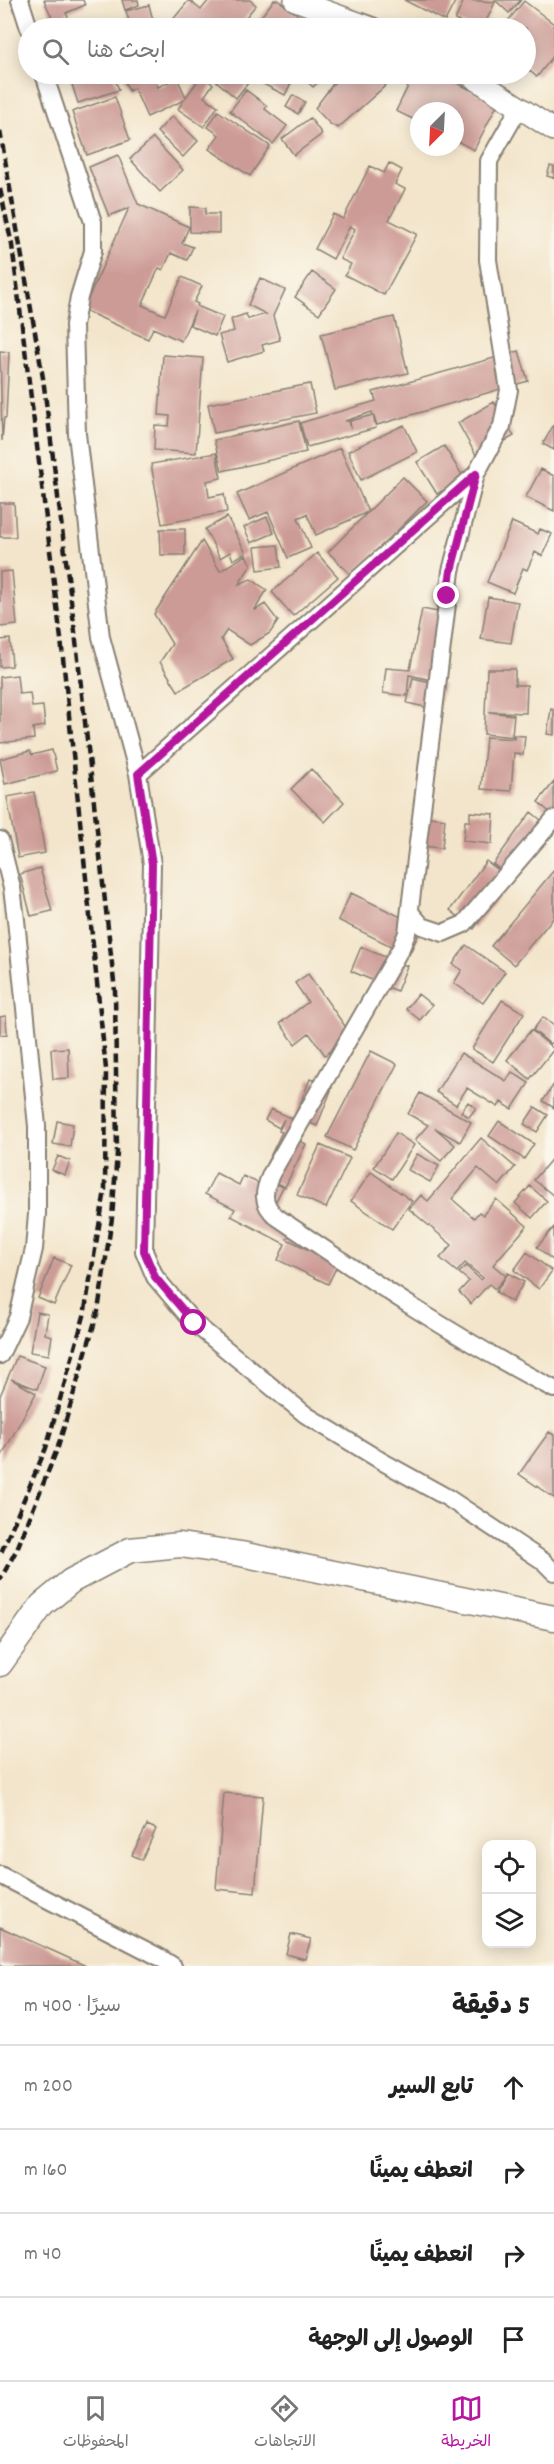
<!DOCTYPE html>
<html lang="ar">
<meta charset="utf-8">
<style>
body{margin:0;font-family:Dekko,"Playpen Sans Arabic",sans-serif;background:#f6f6f6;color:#222;direction:rtl}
.controls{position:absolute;right:18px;bottom:18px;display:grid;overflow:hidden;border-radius:12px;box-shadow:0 3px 15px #0003}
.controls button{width:54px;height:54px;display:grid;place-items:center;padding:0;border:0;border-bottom:2px solid #e0e0e0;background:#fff;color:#222;font:30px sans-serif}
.compass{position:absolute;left:410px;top:102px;width:54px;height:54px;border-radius:50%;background:#fff;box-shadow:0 3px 15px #0003;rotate:204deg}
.stop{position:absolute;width:18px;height:18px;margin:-14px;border:4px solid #b5179e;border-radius:50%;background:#fff}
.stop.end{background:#b5179e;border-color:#fff;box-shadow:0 2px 6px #0008}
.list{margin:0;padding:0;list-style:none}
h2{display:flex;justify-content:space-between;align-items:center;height:78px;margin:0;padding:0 24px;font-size:26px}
h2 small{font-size:20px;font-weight:400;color:#767676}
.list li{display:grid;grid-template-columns:39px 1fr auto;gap:18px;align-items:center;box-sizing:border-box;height:84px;padding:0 24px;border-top:2px solid #e0e0e0}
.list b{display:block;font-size:22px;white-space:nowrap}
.list em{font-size:20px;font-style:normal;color:#767676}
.icon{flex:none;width:33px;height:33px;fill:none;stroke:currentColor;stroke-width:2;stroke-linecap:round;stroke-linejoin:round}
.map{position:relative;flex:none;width:554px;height:1966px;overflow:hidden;direction:ltr}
.search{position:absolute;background:#fff;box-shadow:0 3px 15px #0003;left:18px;right:18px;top:18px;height:66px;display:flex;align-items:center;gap:15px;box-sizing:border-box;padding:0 21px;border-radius:33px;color:#767676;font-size:22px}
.sheet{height:414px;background:#fff}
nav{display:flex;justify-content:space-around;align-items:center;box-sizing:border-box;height:84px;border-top:2px solid #e0e0e0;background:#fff;font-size:16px;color:#767676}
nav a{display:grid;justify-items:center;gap:3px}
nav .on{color:#b5179e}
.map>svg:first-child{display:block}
.building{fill:#cd9b96}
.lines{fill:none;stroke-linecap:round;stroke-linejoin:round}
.minor-casing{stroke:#888074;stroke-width:20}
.tertiary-casing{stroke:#888074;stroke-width:24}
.secondary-casing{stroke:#888074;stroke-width:27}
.minor{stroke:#fff;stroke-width:16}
.tertiary{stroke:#fff;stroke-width:21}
.secondary{stroke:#fff;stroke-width:24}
.rail{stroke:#1c1c1c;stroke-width:4.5;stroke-dasharray:9 4.5;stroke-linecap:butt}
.route{stroke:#b5179e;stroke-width:8}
</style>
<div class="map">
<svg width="554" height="1966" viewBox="0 0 554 1966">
<rect width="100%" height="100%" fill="#fbf7ec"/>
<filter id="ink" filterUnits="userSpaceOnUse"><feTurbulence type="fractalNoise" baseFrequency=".0167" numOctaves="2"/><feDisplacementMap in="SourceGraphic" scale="12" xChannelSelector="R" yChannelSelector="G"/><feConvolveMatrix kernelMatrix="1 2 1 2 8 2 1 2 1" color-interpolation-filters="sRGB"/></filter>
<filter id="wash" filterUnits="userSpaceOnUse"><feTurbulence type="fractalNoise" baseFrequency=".008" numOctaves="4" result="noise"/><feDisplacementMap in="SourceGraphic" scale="24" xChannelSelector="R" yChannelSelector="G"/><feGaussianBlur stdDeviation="1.35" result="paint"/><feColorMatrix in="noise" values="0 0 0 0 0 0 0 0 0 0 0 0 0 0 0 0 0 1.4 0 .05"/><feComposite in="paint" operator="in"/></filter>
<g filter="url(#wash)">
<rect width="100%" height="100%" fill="#f3e5cb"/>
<g id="blocks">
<!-- building -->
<path class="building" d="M44,0H83L85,5L66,13L73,28H40L54,22Z
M122,0H138L139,5L125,10Z
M189,0L201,10L209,0H250L256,5L237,28H180L171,22Z
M274,0H278L299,16L289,28H252Z
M404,0H456L445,21Z
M464,0L495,2L483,28H473L455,20Z
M495,0H521L509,13Z
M524,1L554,24V55L537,77L526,68V28H516L507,22Z
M149,5L155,28H131L126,11Z
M75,74H113L119,90L78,103L69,75Z
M121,74H152L158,87L177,78L186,97L201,76L213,84L204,97L218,106L204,127L178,109L184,100L147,117L134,88L129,91Z
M219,74H237L248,83L236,98L214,79Z
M248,74H282L281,75L292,81L285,95L247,76Z
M299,74H326L313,87Z
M345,74H402L397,82L389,78L385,86L338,128L330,124L315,108L333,84Z
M414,74H438L498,103L474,150L455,140V111H419V122L396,111Z
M246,90L267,106L265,109L287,126L273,144L230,111Z
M293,95L305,102L298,114L286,107Z
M115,97L130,140L87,155L72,112Z
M218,111L270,146L250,176L209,149L219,135L208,127Z
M172,116L198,141L183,157L157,132Z
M310,118L322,134L294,155L282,139Z
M153,138L183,170L160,192L130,159Z
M118,155L138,204L189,227L182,243L193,247L187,260L171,253L163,270L159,268L142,305L165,315L182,277L202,286L194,302L198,304L197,306L223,317L215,336L190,325L195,311L181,341L153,328L148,339L83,310L129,208L109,216L89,167Z
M389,163L402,170L395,184L405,189L389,220L417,234L384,295L345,275L351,264L340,259L355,229L350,226L333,259L315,249L333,214L343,219L370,166L384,173Z
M550,166L554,167V178L547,176Z
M190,207L206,208L205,214H219V233L190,232Z
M312,272L336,289L319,314L295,297Z
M260,278L285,290L273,316L280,340L262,345L264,351L227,362L219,335L234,331L231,319L246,314L248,319L266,314L248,305Z
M394,317L408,373L335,390L321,334Z
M0,351L9,352L6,418H4L2,441Z
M519,351L528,381L377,425L372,412L345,421H349L351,429L350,421L373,415L376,428L307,447L300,423L376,401L373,392Z
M163,355L203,358L196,453L154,450L155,425L169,426L170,416L159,415Z
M310,384L316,413L214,433L208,404Z
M494,402L514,436L477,457L458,423Z
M299,421L306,452L222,471L214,440Z
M554,424V450L543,444Z
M404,425L417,452L361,480L348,451Z
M444,446L464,478L437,494L417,462Z
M340,448L368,512L316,535L307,514L298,518L311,548L288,558L268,512L249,520L237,494Z
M216,453L221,478L207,481L209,497L224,494L227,512L162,524L151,464Z
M541,469L554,476V511L526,497Z
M403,477L427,501L352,576L328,552Z
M0,503H14L16,537H0Z
M227,517L246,553L233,560L230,552L220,558L205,529Z
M267,517L274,533L251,543L244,527Z
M512,522L538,534L540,529L552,534L542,556L535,552L527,570L523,568L513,593L487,582Z
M160,529H185V555H161Z
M202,541L220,571L246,555L251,565L239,584L251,579L267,590L254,611L265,604L278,621L270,633L250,645L227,630L221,639L233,659L178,691L160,662L172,644L154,614Z
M278,545L281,567L258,570L255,547Z
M317,553L338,577L293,616L272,592Z
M12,571L17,625L0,627V572Z
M488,597L518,602L511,643L481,639Z
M422,609L449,614L436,681L409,675L407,696L383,693L386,668L410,670Z
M10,639L12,666L0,667V640Z
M487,669H515V685H527L526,713L489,712L514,715L512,735L525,736L523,755L514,753L511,791L481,789L486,737L514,739V737L484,734Z
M17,675L19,694L30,693L32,707L43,706L45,726L33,728L34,739L0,743V677Z
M413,678L444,685L438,710L407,703Z
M551,709L554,710V735L547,734Z
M52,750L57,771L5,784L0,759L30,751L32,755Z
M311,769L344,802L325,822L291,789Z
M554,782V816L538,802Z
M34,792L45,853L18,858L7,797Z
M470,812L494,814L492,844L463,841L465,821H470Z
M531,812L541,820L536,826L549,836L513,879L493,864Z
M423,816L445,819L442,848L420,846Z
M486,861L511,879L474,929L450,910Z
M40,868L52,911L31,916L20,874Z
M554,870V917L514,965L491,946Z
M351,893L422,927L409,955L338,920Z
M466,945L505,972L483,1003L454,983L462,970L453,964Z
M361,947L407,966L397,991L351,971Z
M308,974L352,1036L325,1055L309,1033L295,1044L280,1023L308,1002L295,983Z
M418,994L432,1005L420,1020L406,1009Z
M502,1000L524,1013L493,1062L472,1049Z
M6,1016L7,1034L0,1035V1017Z
M543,1017L554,1026V1040L550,1044L533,1030Z
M531,1030L554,1049L530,1079L507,1060Z
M68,1048L69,1078L53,1079L51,1049Z
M371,1051L397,1064L353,1150L327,1137Z
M461,1053L506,1081L512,1072L529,1083L512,1109L501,1102L498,1107L467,1088L456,1105L436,1092Z
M310,1079L332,1088L317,1126L295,1117Z
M554,1084V1108L543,1101Z
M420,1093L471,1122L460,1142L435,1128L455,1145L441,1161L415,1140L428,1125L408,1114Z
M468,1102L476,1108L469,1117L461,1112Z
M535,1107L548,1115L537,1132L524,1124Z
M271,1109L297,1121L291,1135L284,1133L306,1144L285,1187L261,1175L282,1132L279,1131L284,1119L279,1128L265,1120Z
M57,1121L73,1124L70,1147L53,1144Z
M499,1121L534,1144L524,1159L489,1136Z
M396,1133L414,1145L392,1179L374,1167Z
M481,1138L515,1167L499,1186L478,1168L452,1199L474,1218L479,1212L483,1215L496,1199L527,1226L493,1265L506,1276L495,1289L489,1284L471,1304L459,1292L469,1281L459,1273L466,1266L481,1280L483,1278L465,1263L457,1272L440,1258L452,1245L409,1209L421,1195L428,1201Z
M320,1145L350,1158L326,1208L297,1195Z
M417,1154L439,1166L430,1182L408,1170Z
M58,1156L70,1161L65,1175L52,1170Z
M554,1156V1196L534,1180Z
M371,1172L412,1201L392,1229L351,1201Z
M216,1173L239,1185L243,1176L258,1183L261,1176L283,1187L269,1215L293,1227L287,1239L311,1251L317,1239L337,1266L328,1284L278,1260L285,1244L231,1216L235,1209L205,1194Z
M530,1186L547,1201L532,1218L515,1203Z
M554,1227V1261L537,1247Z
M527,1252L552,1271L539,1289L514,1270Z
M54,1258L71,1265L54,1305L38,1298Z
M508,1273L524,1282L512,1302L496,1292Z
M37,1312L48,1314L45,1334L52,1336L49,1355L30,1352Z
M17,1356L45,1366L37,1389L11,1379L36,1393L0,1459V1396Z
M549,1432L554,1435V1498L519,1474Z
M224,1793L263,1796L255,1893L216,1889Z
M147,1825L156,1829L142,1860L132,1855Z
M0,1927L86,1966H0Z
M291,1934L311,1939L305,1959L286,1954Z"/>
</g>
</g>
<g filter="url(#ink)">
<use href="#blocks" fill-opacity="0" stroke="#888074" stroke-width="1.5"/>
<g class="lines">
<!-- minor casing -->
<g class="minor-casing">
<path id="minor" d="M20,0L29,28
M44,74L93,222V251L79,297L74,325L77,434L101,637L138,774L152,864L144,1251L155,1277L194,1323L306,1415L383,1462L448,1498L543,1561L554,1572
M476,474L451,571L407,933L401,948L271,1174C263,1192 261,1204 277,1217C367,1278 457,1339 554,1389
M138,774L476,474L502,426L509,390L488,260L489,161L519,108
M0,840L12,888L16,920L37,1126V1214L34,1249L18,1317L0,1355
M410,912L422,926L443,933L464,924L554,819
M0,1875L159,1957L173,1966"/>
</g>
<!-- tertiary casing -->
<g class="tertiary-casing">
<path id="tertiary" d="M295,0L372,28
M468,74L554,130"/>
</g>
<!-- secondary casing -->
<g class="secondary-casing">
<path id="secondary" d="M0,1664L42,1605L71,1581L130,1550L180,1545L241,1554L554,1618"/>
</g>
<!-- minor -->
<use href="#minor" class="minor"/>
<!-- tertiary -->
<use href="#tertiary" class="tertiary"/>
<!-- secondary -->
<use href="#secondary" class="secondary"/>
<!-- rail -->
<path class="rail" d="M0,131L43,378L75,632L115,991L117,1153L112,1218L98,1311L58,1447L17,1549L0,1580
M0,189L12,245L61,639L106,1069L105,1190L84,1316L46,1448L0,1555"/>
</g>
</g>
<g class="lines" filter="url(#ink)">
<!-- route -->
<path class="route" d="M194,1323L155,1277L144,1251L152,864L138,774L476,474L451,571L447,596"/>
</g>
</svg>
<div class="controls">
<button><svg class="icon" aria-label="locate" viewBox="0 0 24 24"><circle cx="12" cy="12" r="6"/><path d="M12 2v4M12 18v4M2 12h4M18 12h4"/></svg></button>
<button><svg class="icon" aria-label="layers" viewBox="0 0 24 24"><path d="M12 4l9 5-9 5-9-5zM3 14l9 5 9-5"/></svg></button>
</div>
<svg class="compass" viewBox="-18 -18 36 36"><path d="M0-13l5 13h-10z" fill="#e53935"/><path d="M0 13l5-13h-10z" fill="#767676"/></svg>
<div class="stop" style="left:194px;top:1323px"></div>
<div class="stop end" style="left:447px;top:596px"></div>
<div class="search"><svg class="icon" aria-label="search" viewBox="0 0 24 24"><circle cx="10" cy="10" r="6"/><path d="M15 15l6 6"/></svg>ابحث هنا</div>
</div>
<section class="sheet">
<h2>5 دقيقة<small>سيرًا · 400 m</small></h2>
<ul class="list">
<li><svg class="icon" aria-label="ahead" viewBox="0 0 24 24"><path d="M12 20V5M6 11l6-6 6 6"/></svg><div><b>تابع السير</b></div><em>200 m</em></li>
<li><svg class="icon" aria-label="right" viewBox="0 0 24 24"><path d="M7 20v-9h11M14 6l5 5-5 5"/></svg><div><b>انعطف يمينًا</b></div><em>160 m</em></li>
<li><svg class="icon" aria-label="right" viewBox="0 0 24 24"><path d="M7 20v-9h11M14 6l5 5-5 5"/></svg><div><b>انعطف يمينًا</b></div><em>40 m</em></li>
<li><svg class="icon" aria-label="arrive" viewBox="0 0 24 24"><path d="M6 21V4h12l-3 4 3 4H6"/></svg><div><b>الوصول إلى الوجهة</b></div></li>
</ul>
</section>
<nav>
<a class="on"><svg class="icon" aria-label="map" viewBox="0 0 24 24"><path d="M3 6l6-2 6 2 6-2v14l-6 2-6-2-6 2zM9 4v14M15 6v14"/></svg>الخريطة</a>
<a><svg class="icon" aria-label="directions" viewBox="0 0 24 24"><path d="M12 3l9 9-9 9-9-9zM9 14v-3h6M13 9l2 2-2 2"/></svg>الاتجاهات</a>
<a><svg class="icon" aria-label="saved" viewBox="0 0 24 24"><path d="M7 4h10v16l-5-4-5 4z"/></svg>المحفوظات</a>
</nav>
